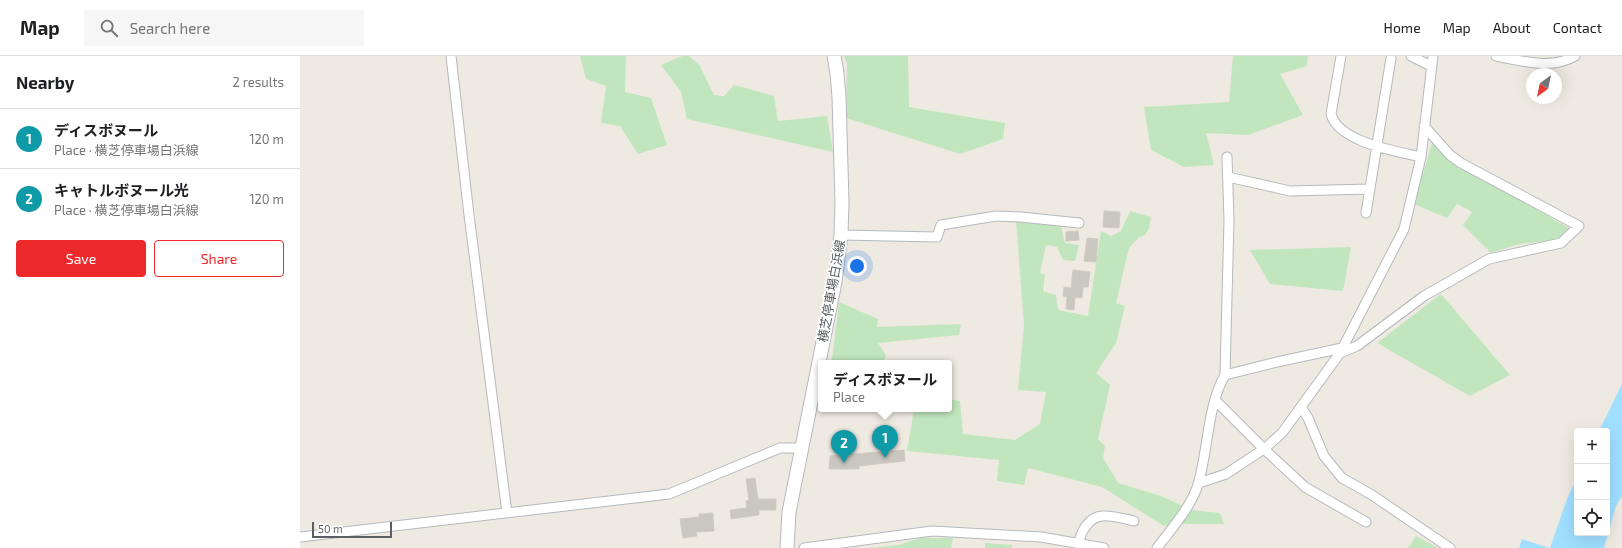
<!DOCTYPE html>
<meta charset="utf-8">
<style>
body{margin:0;font-family:"Exo 2","Noto Sans JP",sans-serif;background:#f6f6f6;color:#202124}
.controls{position:absolute;right:12px;bottom:12px;display:grid;overflow:hidden;border-radius:4px;box-shadow:0 4px 16px #0002}
.controls button{width:36px;height:36px;display:grid;place-items:center;padding:0;border:0;border-bottom:1px solid #e0e0e0;background:#fff;color:#202124;font:20px sans-serif}
.compass{position:absolute;left:1226px;top:12px;width:36px;height:36px;border-radius:50%;background:#fff;box-shadow:0 4px 16px #0002;rotate:213deg}
.scale{position:absolute;left:12px;bottom:10px;width:80px;box-sizing:border-box;padding-left:4px;border:2px solid #5a5f63;border-top:0;font-size:11px;line-height:14px;white-space:nowrap;color:#5a5f63;-webkit-text-stroke:3px #fff;paint-order:stroke}
.you{position:absolute;left:557px;top:210px;width:14px;height:14px;margin:-10px;border:3px solid #fff;border-radius:50%;background:#1a73e8;box-shadow:0 0 0 6px #1a73e833}
.badge{display:grid;place-items:center;width:26px;height:26px;border-radius:50%;background:#ed292c;color:#fff;font-size:13px;font-weight:700}
.pin{position:absolute;translate:-50% -33px;filter:drop-shadow(0 1px 2px #0008)}
.pin::after{content:'';position:absolute;top:21px;width:14px;height:12px;background:inherit;clip-path:polygon(0 0,100% 0,50% 100%)}
.popup{position:absolute;left:518px;top:304px;width:134px;height:52px;box-sizing:border-box;display:grid;place-content:center;border-radius:4px;background:#fff;filter:drop-shadow(0 1px 3px #0005);font-size:13px;white-space:nowrap;color:#757577}
.popup b{font-size:15px;color:#202124}
.popup::after{content:'';position:absolute;left:50%;top:100%;margin-left:-8px;border:8px solid transparent;border-top-color:#fff}
.list{margin:0;padding:0;list-style:none}
h2{display:flex;justify-content:space-between;align-items:center;height:52px;margin:0;padding:0 16px;font-size:17px}
h2 small{font-size:13px;font-weight:400;color:#757577}
.list li{display:grid;grid-template-columns:26px 1fr auto;gap:12px;align-items:center;box-sizing:border-box;height:60px;padding:0 16px;border-top:1px solid #e0e0e0}
.list b{display:block;font-size:15px;white-space:nowrap}
.list p{margin:0;font-size:13px;white-space:nowrap;color:#757577}
.list em{font-size:13px;font-style:normal;color:#757577}
.actions{display:flex;gap:8px;padding:12px 16px}
.actions a{flex:1;padding:9px 0;border:1px solid #ed292c;border-radius:4px;text-align:center;font-size:14px;color:#ed292c}
.actions .main{background:#ed292c;color:#fff}
.icon{flex:none;width:22px;height:22px;fill:none;stroke:currentColor;stroke-width:2;stroke-linecap:round;stroke-linejoin:round}
.map{position:relative;flex:none;width:1322px;height:492px;overflow:hidden}
header{display:flex;align-items:center;gap:24px;box-sizing:border-box;height:56px;padding:0 20px;background:#fff;border-bottom:1px solid #e0e0e0}
header strong{font-size:19px}
nav{display:flex;gap:22px;margin-inline-start:auto;font-size:14px}
.search{width:280px;height:36px;background:#f6f6f6;display:flex;align-items:center;gap:10px;box-sizing:border-box;padding:0 14px;border-radius:4px;color:#757577;font-size:15px}
main{display:flex}
aside{flex:1;background:#fff}
.map>svg:first-child{display:block}
.green{fill:#c1e6bd}
.water{fill:#a0dfff}
.building{fill:#cac7c1;stroke:#d2cbc0}
.lines{fill:none;stroke-linecap:round;stroke-linejoin:round}
.minor-casing{stroke:#b5b9bd;stroke-width:11}
.secondary-casing{stroke:#b4b8bd;stroke-width:15}
.minor{stroke:#fff;stroke-width:9}
.secondary{stroke:#fff;stroke-width:13}
.labels{text-anchor:middle;stroke-width:3.5;stroke-linejoin:round;paint-order:stroke}
.street-label{font-size:13px;fill:#5a5f63;stroke:#fff}
</style>
<header>
<strong>Map</strong>
<div class="search"><svg class="icon" aria-label="search" viewBox="0 0 24 24"><circle cx="10" cy="10" r="6"/><path d="M15 15l6 6"/></svg>Search here</div>
<nav><a>Home</a><a>Map</a><a>About</a><a>Contact</a></nav>
</header>
<main>
<aside>
<h2>Nearby<small>2 results</small></h2>
<ul class="list">
<li><span class="badge" style="background:#0f9aa8">1</span><div><b>ディスボヌール</b><p>Place · 横芝停車場白浜線</p></div><em>120 m</em></li>
<li><span class="badge" style="background:#0f9aa8">2</span><div><b>キャトルボヌール光</b><p>Place · 横芝停車場白浜線</p></div><em>120 m</em></li>
</ul>
<div class="actions"><a class="main">Save</a><a>Share</a></div>
</aside>
<div class="map">
<svg width="1322" height="492" viewBox="0 0 1322 492">
<rect width="100%" height="100%" fill="#eeeae2"/>
<!-- green -->
<path class="green" d="M280,0H326L325,36L351,42L367,89L338,98L320,70L301,67L306,30L286,23Z
M382,0H389L400,10L414,39L424,40L434,29L474,40L478,65L527,60L533,96L387,63L381,36L361,9Z
M544,0H608L609,51L705,67L703,83L660,98L546,62L547,7Z
M933,0H1008L1007,10L980,18L1003,59L948,79L906,77L914,109L884,111L851,94L844,51L929,46Z
M1132,87L1165,113L1269,172L1256,184L1219,188L1191,197L1163,169L1172,156L1157,148L1147,162L1114,148Z
M830,155L851,161L849,172L845,179L839,181L829,192L816,247L825,250L816,287L796,317L810,329L798,383L805,390L803,402L818,427L861,440L892,454L920,457L924,468H883L864,470L802,431L728,412L724,429L697,425L699,404L607,395L614,353H649V343L660,345L663,378L715,384L740,368L746,336L718,334L724,269L716,164L760,167L765,187L779,189L775,205L763,204L757,191L746,189L740,217L745,219L743,235L756,239L758,254L788,260L801,175L811,180L821,175Z
M1051,191L1043,235L970,228L950,194Z
M1141,238L1210,319L1170,340L1077,287Z
M539,246L578,263L577,271L661,268L659,279L578,287L586,299L583,307H548L532,304Z
M1116,480L1138,492H1108Z
M620,482H653L651,492H568L599,489Z
M685,487L712,489V492H685Z"/>
<!-- water -->
<path class="water" d="M1322,328V440L1316,450L1304,492H1250L1267,443L1277,421V477H1307V375H1299Z
M1222,483L1249,492H1219Z"/>
<!-- building -->
<path class="building" d="M804,155L820,156L819,172L803,171Z
M778,175L779,184L766,185V176Z
M787,182L798,183L796,206L784,205Z
M773,214L790,216L788,231H783L782,242L775,241L774,254L766,253L767,241L763,240L764,231L771,232Z
M604,394L605,405L559,410V413H529L530,400Z
M455,422L458,443H476V454H459V459L431,463L430,454L447,452L446,445L449,444L446,423Z
M413,457L414,475L396,476L397,480L383,482L380,463L399,461V458Z"/>
<g class="lines">
<!-- minor casing -->
<g class="minor-casing">
<path id="minor" d="M151,0L169,159L207,457
M1041,0L1031,58C1038,86 1096,95 1121,101
M1111,0L1131,10
M1196,0C1222,5 1252,14 1275,0
M928,121L990,135L1070,133
M1066,157L1091,2
M541,179L637,181L641,169L696,160L721,161L779,167
M1040,297L1057,290L1124,240L1189,203L1261,187L1279,170L1161,107L1150,99L1124,70
M925,319L977,306L1042,292
M915,344L964,393L1005,431L1066,466
M1001,351L1008,362L1024,400L1042,422L1072,439L1150,492
M899,427L926,418L964,393L982,377L1040,297L1104,173L1121,101L1133,0
M0,481L369,438L480,392H501
M779,488C780,476 789,461 802,460C812,459 825,463 834,465
M504,492L632,475L741,481L804,492
M857,492C872,472 893,449 899,425C908,392 908,348 925,319L929,164L927,101"/>
</g>
<!-- secondary casing -->
<g class="secondary-casing">
<path id="secondary" d="M487,492L489,456L535,226L541,179L542,146L539,41L537,17L534,0"/>
</g>
<!-- minor -->
<use href="#minor" class="minor"/>
<!-- secondary -->
<use href="#secondary" class="secondary"/>
</g>
<g class="labels">
<!-- street labels -->
<g class="street-label">
<text transform="translate(531 235) rotate(-80)" y="5">横芝停車場白浜線</text>
</g>
</g>
</svg>
<div class="controls">
<button>+</button>
<button>−</button>
<button><svg class="icon" aria-label="locate" viewBox="0 0 24 24"><circle cx="12" cy="12" r="6"/><path d="M12 2v4M12 18v4M2 12h4M18 12h4"/></svg></button>
</div>
<svg class="compass" viewBox="-18 -18 36 36"><path d="M0-13l5 13h-10z" fill="#e53935"/><path d="M0 13l5-13h-10z" fill="#757577"/></svg>
<div class="scale">50 m</div>
<div class="you"></div>
<div class="pin badge" style="left:585px;top:402px;background:#0f9aa8">1</div>
<div class="popup"><b>ディスボヌール</b>Place</div>
<div class="pin badge" style="left:544px;top:407px;background:#0f9aa8">2</div>
</div>
</main>
